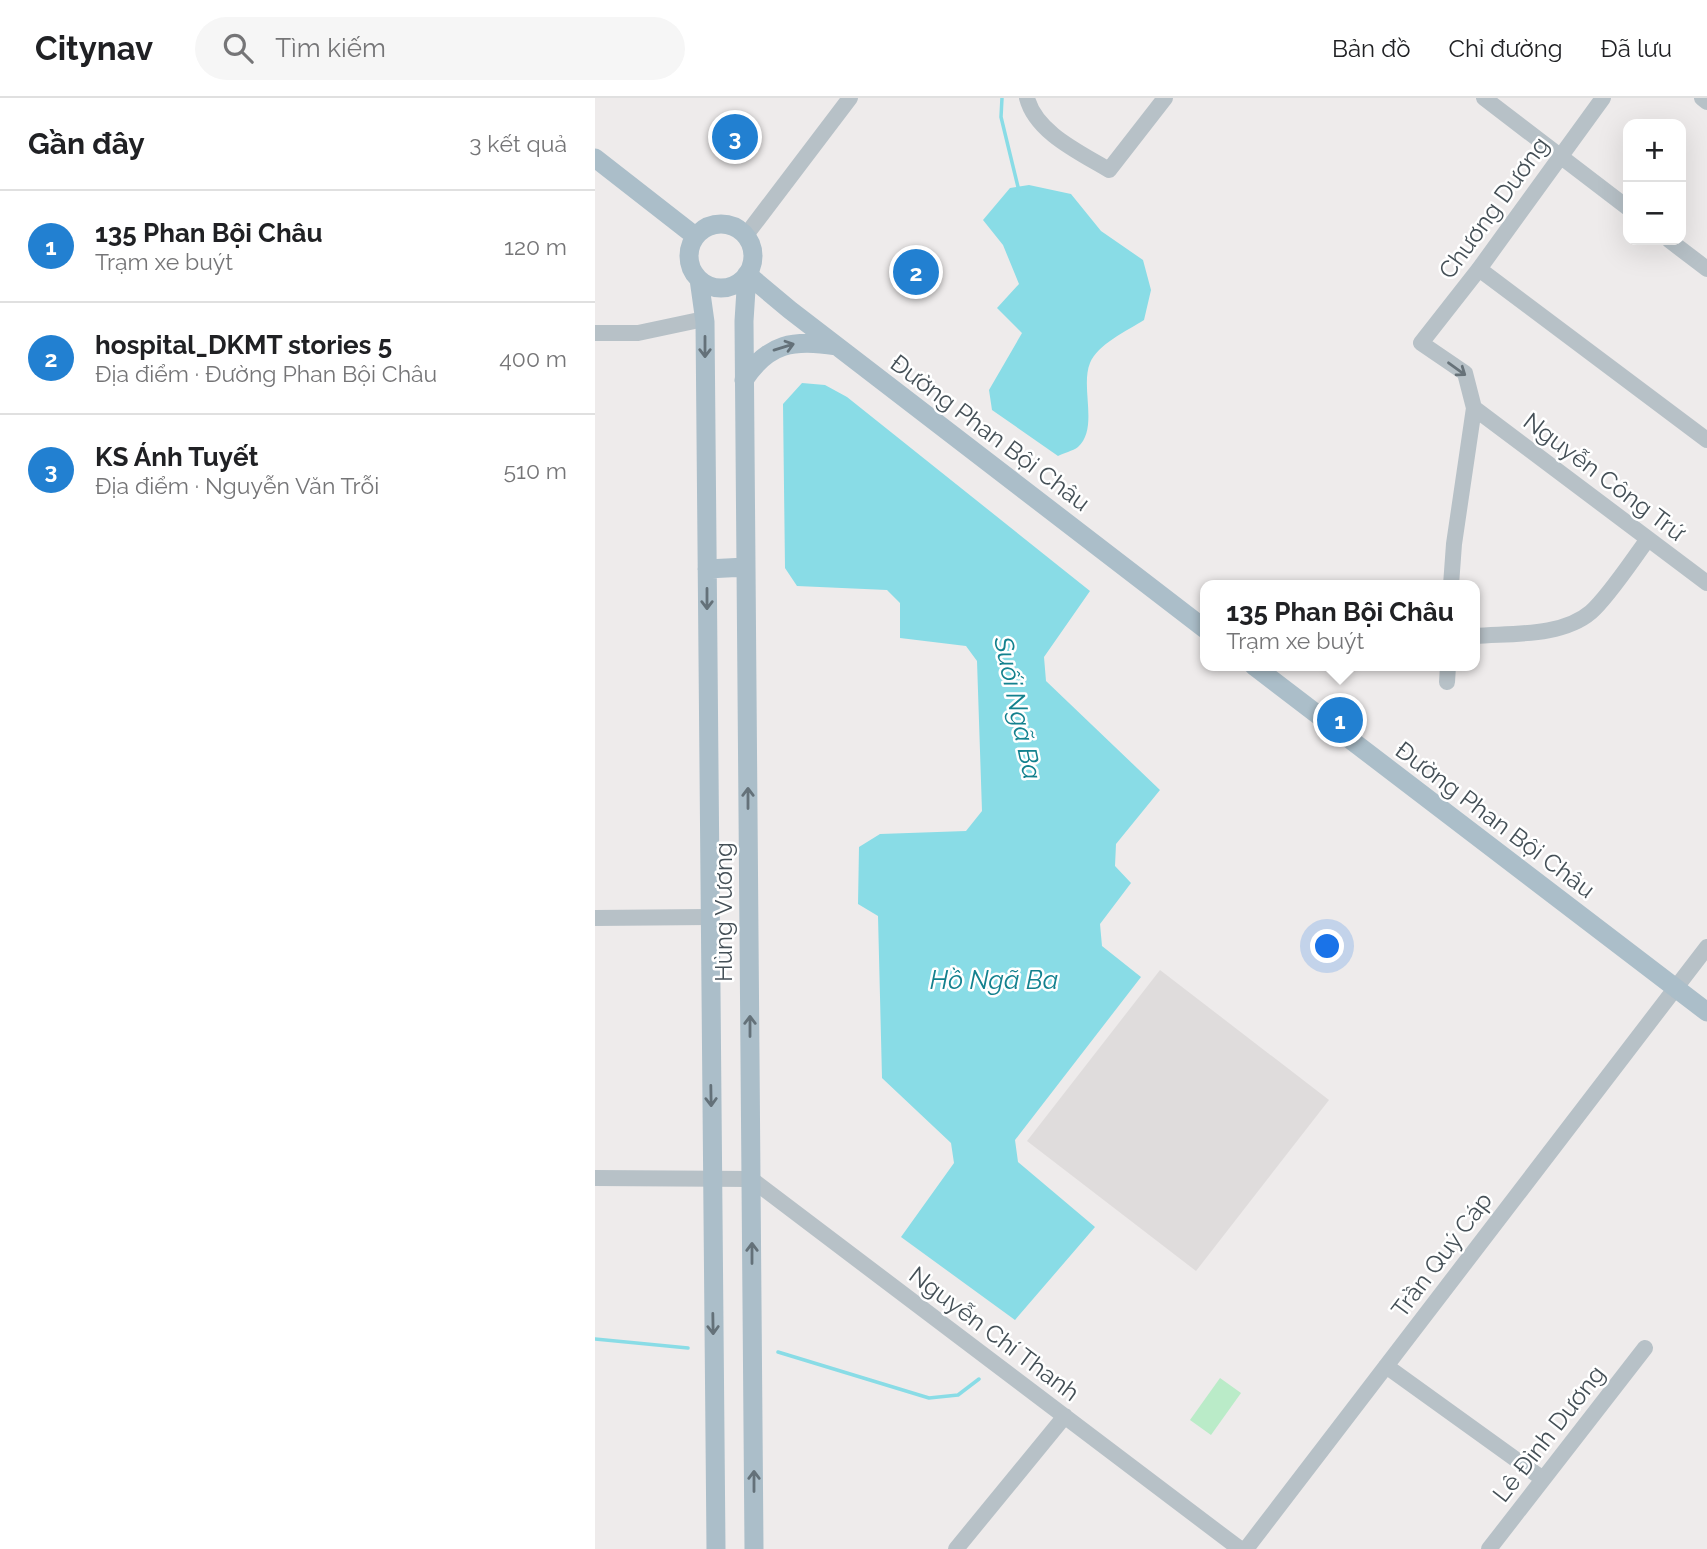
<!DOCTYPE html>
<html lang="vi">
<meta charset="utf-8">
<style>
body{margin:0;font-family:Raleway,sans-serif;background:#f6f6f6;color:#202124}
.controls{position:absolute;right:21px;top:21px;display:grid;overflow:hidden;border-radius:14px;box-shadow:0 7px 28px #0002}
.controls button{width:63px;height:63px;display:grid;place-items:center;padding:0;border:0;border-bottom:2px solid #e0e0e0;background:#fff;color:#202124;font:35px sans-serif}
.you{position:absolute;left:733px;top:849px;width:24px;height:24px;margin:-18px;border:5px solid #fff;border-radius:50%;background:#1a73e8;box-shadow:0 0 0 10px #1a73e833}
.badge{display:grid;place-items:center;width:46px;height:46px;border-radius:50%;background:#2280d1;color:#fff;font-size:23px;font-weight:700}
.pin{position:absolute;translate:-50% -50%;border:4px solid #fff;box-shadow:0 2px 7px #0006}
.popup{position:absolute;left:605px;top:482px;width:280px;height:91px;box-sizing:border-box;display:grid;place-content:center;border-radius:14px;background:#fff;filter:drop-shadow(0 2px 5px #0005);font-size:23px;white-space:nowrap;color:#757577}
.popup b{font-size:26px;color:#202124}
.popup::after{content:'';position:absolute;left:50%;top:100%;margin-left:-14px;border:14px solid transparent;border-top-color:#fff}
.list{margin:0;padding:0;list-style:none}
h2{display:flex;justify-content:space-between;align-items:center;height:91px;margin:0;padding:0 28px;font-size:30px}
h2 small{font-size:23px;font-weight:400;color:#757577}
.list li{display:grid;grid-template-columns:46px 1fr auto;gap:21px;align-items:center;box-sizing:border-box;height:112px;padding:0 28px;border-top:2px solid #e0e0e0}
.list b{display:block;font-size:26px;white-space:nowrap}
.list p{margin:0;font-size:23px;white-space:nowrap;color:#757577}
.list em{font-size:23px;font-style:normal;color:#757577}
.icon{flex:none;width:38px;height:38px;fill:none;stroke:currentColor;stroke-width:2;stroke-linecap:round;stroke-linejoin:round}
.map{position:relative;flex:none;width:1112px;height:1451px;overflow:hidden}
header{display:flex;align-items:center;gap:42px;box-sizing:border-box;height:98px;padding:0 35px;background:#fff;border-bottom:2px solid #e0e0e0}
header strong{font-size:33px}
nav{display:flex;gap:38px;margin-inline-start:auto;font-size:24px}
.search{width:490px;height:63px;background:#f6f6f6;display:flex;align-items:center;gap:18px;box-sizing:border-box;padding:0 24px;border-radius:38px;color:#757577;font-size:26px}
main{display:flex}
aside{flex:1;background:#fff}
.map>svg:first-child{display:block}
.education{fill:#dfdcdc}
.green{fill:#baebc8}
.water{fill:#89dce6}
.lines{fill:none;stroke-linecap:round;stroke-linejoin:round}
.stream{stroke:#89dce6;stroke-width:3.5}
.minor{stroke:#b7c1c7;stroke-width:16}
.major{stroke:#abbec9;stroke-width:19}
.oneway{stroke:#647179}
.oneway2{stroke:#677279}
.labels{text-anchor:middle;stroke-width:5;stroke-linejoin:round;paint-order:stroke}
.street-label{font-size:24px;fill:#455057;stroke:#fff}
.water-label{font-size:26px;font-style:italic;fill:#13818e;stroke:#fff}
</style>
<header>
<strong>Citynav</strong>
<div class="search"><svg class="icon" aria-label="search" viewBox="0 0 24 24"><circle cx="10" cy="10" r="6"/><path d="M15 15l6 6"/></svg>Tìm kiếm</div>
<nav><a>Bản đồ</a><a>Chỉ đường</a><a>Đã lưu</a></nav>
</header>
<main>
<aside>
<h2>Gần đây<small>3 kết quả</small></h2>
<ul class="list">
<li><span class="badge">1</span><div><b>135 Phan Bội Châu</b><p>Trạm xe buýt</p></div><em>120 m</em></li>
<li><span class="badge">2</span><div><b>hospital_DKMT stories 5</b><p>Địa điểm · Đường Phan Bội Châu</p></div><em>400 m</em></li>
<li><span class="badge">3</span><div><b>KS Ánh Tuyết</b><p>Địa điểm · Nguyễn Văn Trỗi</p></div><em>510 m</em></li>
</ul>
</aside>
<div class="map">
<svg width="1112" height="1451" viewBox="0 0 1112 1451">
<rect width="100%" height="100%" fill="#eeebeb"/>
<!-- education -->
<path class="education" d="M565,872L734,1002L601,1173L432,1043Z"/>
<!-- green -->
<path class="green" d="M625,1280L646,1295L616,1337L595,1322Z"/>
<!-- water -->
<path class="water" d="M434,87L476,96L506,133L548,162L556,192L549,222C533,232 502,247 495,265C485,289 504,330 483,349C478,353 468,355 463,358L397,312L394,292L427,235L402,210L424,186L408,147L388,122L415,90Z
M207,285L230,287L252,299L495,493L449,559L451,583L565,692L521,746L520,768L536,785L505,826L507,848L546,879L420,1042L423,1064L500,1129L420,1222L306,1139L359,1065L356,1045L287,980L283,818L263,806L264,749L285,736L371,733L387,713L382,563L371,548L305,540V505L292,492L202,488L190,470L188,306Z"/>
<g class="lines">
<!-- stream -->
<path class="stream" d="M407,0L406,19L424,93
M0,1241L93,1250
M183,1254L334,1300L363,1297L384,1281"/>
<!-- minor -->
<path class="minor" d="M432,0C441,35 486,55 514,72L570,0
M889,0L1033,110
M1107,0L1112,4
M151,137L255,0
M1074,142L1112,171
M884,171L1112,342
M0,235H43L109,221
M879,310L1112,485
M856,487L859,446L879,310L870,275L826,245L884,171L1008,0
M880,538C916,535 967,539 996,514C1014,498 1038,461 1053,441
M852,584L853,568
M0,820L114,819
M0,1080L156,1081L645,1451
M791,1268L948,1381
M361,1451L470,1318
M651,1451L1112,849
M894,1451L1050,1250"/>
<!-- major -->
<path class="major" d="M0,60L100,138
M94 158a32 32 0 1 1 64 0a32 32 0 1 1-64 0Z
M152,176L149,223L159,1451
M152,176L195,212L610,531
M104,181L110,224L121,1451
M149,282C173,245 199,241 241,248
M112,471L151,469
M659,568L1112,914"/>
</g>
<!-- one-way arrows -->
<defs><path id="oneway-shaft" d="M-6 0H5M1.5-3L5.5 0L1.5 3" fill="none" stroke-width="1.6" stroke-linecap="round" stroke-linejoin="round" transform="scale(1.75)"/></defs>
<g class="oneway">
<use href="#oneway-shaft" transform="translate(110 249) rotate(90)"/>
<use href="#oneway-shaft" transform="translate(189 249) rotate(-17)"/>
<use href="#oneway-shaft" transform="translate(112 501) rotate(90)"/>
<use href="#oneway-shaft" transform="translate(153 700) rotate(-90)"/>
<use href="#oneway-shaft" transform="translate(155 928) rotate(-90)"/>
<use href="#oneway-shaft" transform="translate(116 998) rotate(89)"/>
<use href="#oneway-shaft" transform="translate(157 1155) rotate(-90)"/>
<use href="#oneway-shaft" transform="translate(118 1226) rotate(89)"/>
<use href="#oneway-shaft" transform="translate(159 1383) rotate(-90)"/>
</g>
<use class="oneway2" href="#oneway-shaft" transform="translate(862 271) rotate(36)"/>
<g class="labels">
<!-- street labels -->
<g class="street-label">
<text transform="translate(899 110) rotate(-54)" y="8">Chương Dương</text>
<text transform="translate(395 335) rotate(37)" y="8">Đường Phan Bội Châu</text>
<text transform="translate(1009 379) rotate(37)" y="8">Nguyễn Công Trứ</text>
<text transform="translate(900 722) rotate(37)" y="8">Đường Phan Bội Châu</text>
<text transform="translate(129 814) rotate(-90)" y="8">Hùng Vương</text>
<text transform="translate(847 1157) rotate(-53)" y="8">Trần Quý Cáp</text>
<text transform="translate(399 1236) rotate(37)" y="8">Nguyễn Chí Thanh</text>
<text transform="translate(954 1336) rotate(-52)" y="8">Lê Đình Dương</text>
</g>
<!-- water labels -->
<g class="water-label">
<text transform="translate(423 610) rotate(78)" y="9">Suối Ngã Ba</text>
<text x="399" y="891">Hồ Ngã Ba</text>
</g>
</g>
</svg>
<div class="controls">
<button>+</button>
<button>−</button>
</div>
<div class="you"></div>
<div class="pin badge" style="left:745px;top:622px">1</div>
<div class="popup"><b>135 Phan Bội Châu</b>Trạm xe buýt</div>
<div class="pin badge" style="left:321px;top:174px">2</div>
<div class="pin badge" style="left:140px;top:39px">3</div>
</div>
</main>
